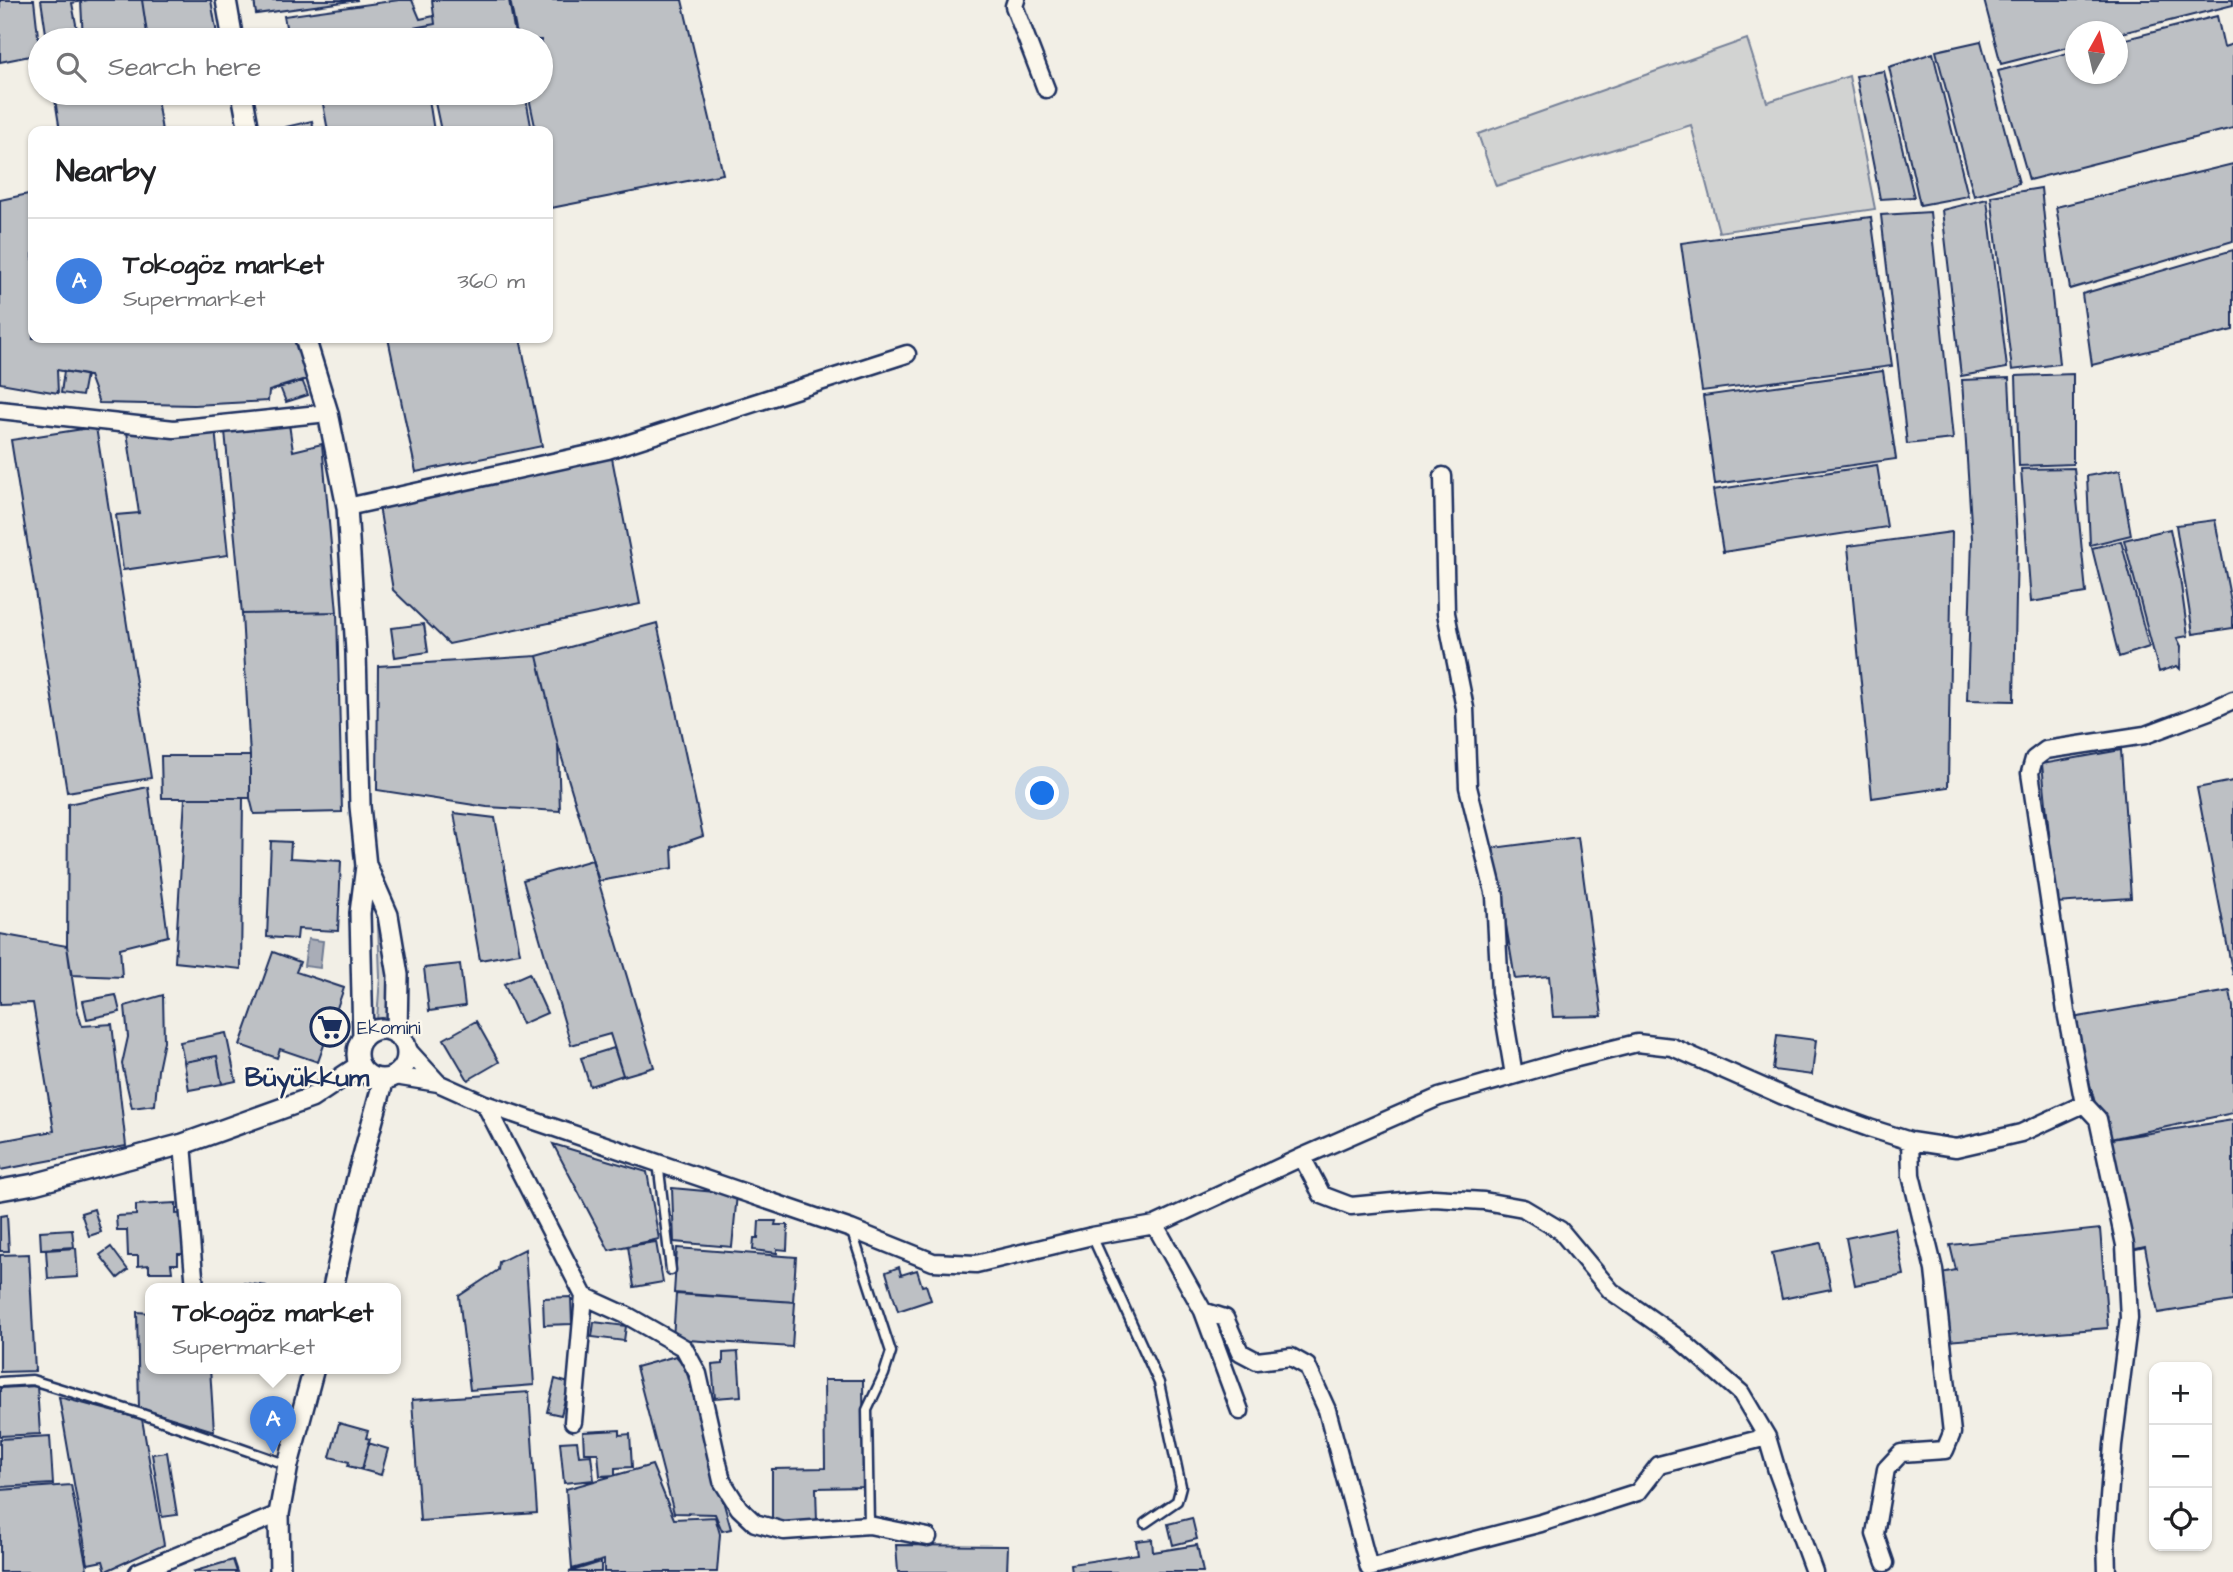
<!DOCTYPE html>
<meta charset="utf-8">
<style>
body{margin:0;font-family:"Architects Daughter",sans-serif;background:#f2f2f2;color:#202124}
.controls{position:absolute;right:21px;bottom:21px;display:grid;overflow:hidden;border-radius:14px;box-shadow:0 2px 5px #0004}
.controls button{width:63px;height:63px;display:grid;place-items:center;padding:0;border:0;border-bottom:2px solid #e0e0e0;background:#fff;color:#202124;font:35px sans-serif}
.compass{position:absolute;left:2065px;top:21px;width:63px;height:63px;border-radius:50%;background:#fff;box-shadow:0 2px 5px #0004;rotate:8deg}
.you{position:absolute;left:1043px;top:794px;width:24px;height:24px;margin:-18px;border:5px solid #fff;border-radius:50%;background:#1a73e8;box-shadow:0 0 0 10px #1a73e833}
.badge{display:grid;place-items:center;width:46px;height:46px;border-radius:50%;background:#1b2f5e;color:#fff;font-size:23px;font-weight:700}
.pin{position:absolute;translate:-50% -58px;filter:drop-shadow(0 2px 4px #0008)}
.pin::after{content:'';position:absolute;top:37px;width:24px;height:21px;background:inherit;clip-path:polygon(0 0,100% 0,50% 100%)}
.popup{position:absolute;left:145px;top:1283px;width:256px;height:91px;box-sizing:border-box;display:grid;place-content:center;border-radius:14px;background:#fff;filter:drop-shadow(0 2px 5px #0005);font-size:23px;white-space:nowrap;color:#757577}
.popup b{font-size:26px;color:#202124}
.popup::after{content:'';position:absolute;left:50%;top:100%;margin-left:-14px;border:14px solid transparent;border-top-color:#fff}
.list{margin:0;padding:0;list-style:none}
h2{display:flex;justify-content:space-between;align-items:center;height:91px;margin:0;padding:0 28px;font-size:30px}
h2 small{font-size:23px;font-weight:400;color:#757577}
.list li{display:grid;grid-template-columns:46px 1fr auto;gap:21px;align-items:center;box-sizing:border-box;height:126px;padding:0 28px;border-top:2px solid #e0e0e0}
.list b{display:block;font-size:26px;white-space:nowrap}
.list p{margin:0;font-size:23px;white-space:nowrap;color:#757577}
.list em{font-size:23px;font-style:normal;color:#757577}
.icon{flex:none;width:38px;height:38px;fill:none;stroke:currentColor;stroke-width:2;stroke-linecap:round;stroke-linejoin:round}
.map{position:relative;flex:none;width:2233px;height:1572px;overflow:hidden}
.search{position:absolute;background:#fff;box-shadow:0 2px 5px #0004;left:28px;top:28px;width:525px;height:77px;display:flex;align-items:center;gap:18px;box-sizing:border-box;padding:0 24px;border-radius:38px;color:#757577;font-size:26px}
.panel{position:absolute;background:#fff;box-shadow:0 2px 5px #0004;left:28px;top:126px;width:525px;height:217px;border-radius:14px}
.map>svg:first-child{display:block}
.green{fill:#d2d3d2;stroke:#768198;stroke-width:2}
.water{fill:#a9adb7;stroke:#707b93;stroke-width:2}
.building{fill:#bdc0c4;stroke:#1b2f5e;stroke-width:2}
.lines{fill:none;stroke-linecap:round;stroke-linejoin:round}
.service-casing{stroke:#1b2f5e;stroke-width:13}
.minor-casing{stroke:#1b2f5e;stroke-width:21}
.tertiary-casing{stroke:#1b2f5e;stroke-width:24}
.service{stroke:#fbf7ec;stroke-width:8}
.minor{stroke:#fbf7ec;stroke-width:16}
.tertiary{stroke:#fbf7ec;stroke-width:19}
.labels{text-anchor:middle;stroke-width:5;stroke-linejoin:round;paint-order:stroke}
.poi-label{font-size:19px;fill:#1b2f5e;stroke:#fbf7ec;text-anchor:start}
.district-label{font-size:26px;font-weight:bold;fill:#1b2f5e;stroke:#fbf7ec}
</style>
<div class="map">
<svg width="2233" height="1572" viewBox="0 0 2233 1572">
<rect width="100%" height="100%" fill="#f2efe6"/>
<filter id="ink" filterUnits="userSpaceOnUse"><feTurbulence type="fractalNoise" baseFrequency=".0143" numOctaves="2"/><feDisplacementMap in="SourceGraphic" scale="14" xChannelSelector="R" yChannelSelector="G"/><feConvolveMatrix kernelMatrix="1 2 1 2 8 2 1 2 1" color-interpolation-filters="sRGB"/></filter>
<g filter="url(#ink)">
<!-- green -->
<path class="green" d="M1747,39L1767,102L1849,76L1875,209L1719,232L1691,125L1496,186L1478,134Z
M378,924L390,973L391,1021L377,1020L380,977Z"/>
<!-- water -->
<path class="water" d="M308,939L323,941L320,968L304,966Z"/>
<!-- building -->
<path class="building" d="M0,0H34L40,54L0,62Z
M41,0H88L72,3L79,40H47Z
M88,0H142L148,40H83L81,1Z
M142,0H211L218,40H148Z
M254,0H358L256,14Z
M399,0H412L420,19L434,16L435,24L346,40H275L288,37L284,16Z
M432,0H509L516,40H423L420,27L435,24Z
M510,0H682L723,174L551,208L548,191V131H536L528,93H541V40H518Z
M1984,0H2233V5L2118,34V32H2076V45L2001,64Z
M2217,16L2224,47L2233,44V128L2029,180L1998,71L2076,51V74H2118V41Z
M1981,41L2019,183L1974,196L1936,51Z
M1933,53L1968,196L1920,205L1889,67Z
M1884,71L1914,197L1880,199L1856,76Z
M54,93H156L162,131H60Z
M321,93H428L434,131H328Z
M433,93H525L532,131H441Z
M312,121L314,131H287L286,127Z
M2233,164V241L2070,289L2056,207Z
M2041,188L2059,364L2012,370L1991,196Z
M33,193V338H295L308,379L269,391L268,401L194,405L99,403L89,376L57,370L58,393L0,383V200Z
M1987,199L2007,368L1961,376L1942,210Z
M1930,212L1953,439L1907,444L1881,215Z
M1871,217L1892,366L1702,391L1681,243Z
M2233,250V330L2092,365L2082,294Z
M388,338H520L542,446L416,472Z
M64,371L86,375L82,396L61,393Z
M1883,371L1896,459L1715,484L1703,396Z
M2073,374V464L2019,466L2016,376Z
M2009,378L2017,542L2014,701L1967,700L1972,539L1962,380Z
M302,380L308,395L286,402L280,387Z
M289,424L293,451L322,444L337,612L242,614L225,431Z
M96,427L151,778L67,792L11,440Z
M215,429L228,555L123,570L116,515L139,513L127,432L170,434Z
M612,458L640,604L449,644L393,590L379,506Z
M1877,465L1887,527L1723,552L1713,490Z
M2074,468L2086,593L2031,602L2021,469Z
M2120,470L2131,535L2090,545L2087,476Z
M2215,520L2233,612V628L2193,634L2176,525Z
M2170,529L2180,578L2188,636L2177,638L2181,646L2180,669L2177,666L2159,672L2124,540Z
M1952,532L1948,787L1872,798L1848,546Z
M2121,541L2149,647L2119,657L2092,548Z
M337,612L342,812L254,814L250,798V756L242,614Z
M657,623L703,836L672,847L673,868L599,881L558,745L537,656Z
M424,624L428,652L395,657L391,628Z
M537,656L558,745L560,811L487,807L377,790L378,666Z
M2121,750L2131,898L2056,903L2042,764Z
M161,756H250V798H162Z
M2233,781V975L2197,788Z
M148,787L168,936L120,948L122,977L71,975L67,946L68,804Z
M185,798H243L241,969L175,962Z
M454,813L495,818L520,953L480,960Z
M1578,837L1602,1016L1553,1017L1549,976L1515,979L1493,848Z
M271,841L291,842L290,858L341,861L338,931L298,929L297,939L267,937Z
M592,860L654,1067L620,1077L623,1075L610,1034L571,1045L523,880Z
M0,934L67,946L77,1009L82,1026L112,1024L126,1146L0,1170V1141L54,1131L33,1003L0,1004Z
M273,952L300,962L296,972L344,988L318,1062L280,1049L277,1058L240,1045Z
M460,964L465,1006L429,1011L424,968Z
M529,973L547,1013L522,1024L504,984Z
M2230,991L2233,1007V1113L2105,1140L2072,1018Z
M116,995L120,1012L87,1019L83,1001Z
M163,995L164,1041L158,1070L155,1105L132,1108L122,1064L128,1037L125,1006Z
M476,1021L499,1062L468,1080L444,1039Z
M226,1033L236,1081L222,1084L217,1056L184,1062L180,1042Z
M1777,1035L1816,1040L1812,1075L1773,1070Z
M614,1048L623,1075L590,1086L581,1058Z
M217,1056L222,1084L189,1090L184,1062Z
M2233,1120V1301L2158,1313L2145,1247L2127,1251L2105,1140Z
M553,1144L647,1172L659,1239L609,1250Z
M672,1188L737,1194L732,1247L674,1242Z
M176,1203V1214L187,1213L188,1254H178V1264H171L172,1272H149V1265L138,1266V1256H128L127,1230H117L116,1216L136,1215V1205Z
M94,1209L101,1232L89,1236L81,1213Z
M7,1215L9,1251H0V1216Z
M759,1221H776L775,1225H788L787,1250L777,1249V1253L753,1250L754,1238H758Z
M1895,1228L1904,1275L1855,1285L1846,1238Z
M72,1229L74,1247L41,1249L40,1231Z
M2100,1229L2108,1328L1947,1341L1937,1274L1956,1270L1950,1245Z
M656,1242L663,1282L634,1287L628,1246Z
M1821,1243L1831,1289L1782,1299L1772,1253Z
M111,1247L128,1270L118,1278L100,1255Z
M76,1248L78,1277L48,1279L46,1250Z
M677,1248L796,1257L793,1302L674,1293Z
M525,1249L534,1385L470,1390L459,1296L498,1270L499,1262Z
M29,1254L35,1371L0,1372V1255Z
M899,1267L901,1275L917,1270L922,1286L926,1285L931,1300L898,1311L886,1272Z
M243,1283L266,1286V1288H242Z
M676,1294L795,1302L792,1347L673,1339Z
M571,1297L572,1324L544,1325L543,1298Z
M137,1312L150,1313V1368H210L214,1431L139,1408Z
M594,1322L626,1326L624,1341L592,1337Z
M738,1352L741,1396L715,1398L712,1365L723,1364V1353Z
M676,1356L685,1366L731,1529L722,1531L715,1514L674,1513L636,1367Z
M555,1379L569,1383L561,1415L547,1412Z
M824,1380H863L864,1487L816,1488L817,1522H772V1469L825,1468Z
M37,1386L40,1434L0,1436V1388Z
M529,1392L537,1513L420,1521L412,1400Z
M59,1397L142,1419L164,1545L106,1571L103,1561L88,1564Z
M339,1423L368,1431L366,1438L370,1439L362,1469L348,1466L349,1462L330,1457Z
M339,1423L368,1431L366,1438L370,1439L368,1443L388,1449L381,1475L348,1466L349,1462L330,1457Z
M620,1430V1435L630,1434L632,1467L615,1468V1475L600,1476L598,1453H584L583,1432Z
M50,1436L53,1484L0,1487V1439Z
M577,1441L579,1456L591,1455L594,1480L564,1483L560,1442Z
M167,1452L177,1515L162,1517L152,1454Z
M652,1465L674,1519L715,1517L720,1534L717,1572H604V1560L572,1569L566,1489Z
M71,1485L87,1569L84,1572H0V1490Z
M1192,1518L1197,1539L1173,1545L1168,1524Z
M1152,1539L1153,1552L1197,1545L1203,1572H1072L1071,1564L1138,1554L1136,1541Z
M896,1545L1008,1546L1007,1572H898Z
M233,1560L237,1572H192Z
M601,1562V1572H569Z"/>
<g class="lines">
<!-- service casing -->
<g class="service-casing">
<path id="service" d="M658,1162L671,1270
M852,1232L891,1352L884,1374L867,1410L869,1525
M1092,1236L1159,1383L1181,1486L1177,1501L1145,1523
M0,1382L32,1380L142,1414L288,1465"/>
</g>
<!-- minor casing -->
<g class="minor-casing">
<path id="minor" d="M1016,0L1014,6L1046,89
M0,410L174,429L328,413
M1443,476L1446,613L1465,708L1468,787L1495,896L1500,992L1514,1075
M347,507L608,450L907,354
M406,1048L438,1083
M395,1076L438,1083L485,1104L851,1229L933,1262L976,1264L1092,1236L1155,1225L1302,1157L1439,1097L1561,1062L1637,1043L1672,1047L1797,1102L1869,1128L1910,1141L1956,1148L2021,1133L2084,1104L2066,1012L2030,773L2034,759L2046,750L2145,735L2209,711L2233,700
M485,1104L584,1296L628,1316L684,1348L698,1374L722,1481L739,1508L755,1523L784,1531L869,1525L928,1537
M2084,1104L2098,1119L2125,1245L2129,1318L2113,1445L2106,1538L2107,1572
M183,1144L195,1288
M1302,1157L1322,1195L1351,1206L1434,1198L1484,1201L1523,1208L1560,1230L1611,1291L1678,1338L1741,1393L1767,1437L1777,1471L1814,1572
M1155,1225L1203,1311L1240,1411
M1203,1311L1225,1318L1240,1352L1257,1361L1291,1357L1307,1366L1327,1410L1369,1568L1541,1523L1638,1492L1659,1465L1767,1437
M573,1422L584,1296
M1885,1563L1875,1534L1886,1469L1901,1453L1945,1450L1952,1433L1934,1270L1911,1175L1910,1141
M138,1572L279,1514"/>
</g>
<!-- tertiary casing -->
<g class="tertiary-casing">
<path id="tertiary" d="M226,0L233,40
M242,93L249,131
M305,338L328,413L347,507L356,652L360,806L366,866L360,913L363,1038
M367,867L388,915L398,975L397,1035
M357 1054a25 25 0 1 1 50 0a25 25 0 1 1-50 0Z
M0,1190L34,1184L183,1144L311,1098L359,1066
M333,1288L357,1178L384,1079
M280,1572L279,1514L288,1465L314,1368"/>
</g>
<!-- service -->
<use href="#service" class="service"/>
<!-- minor -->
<use href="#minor" class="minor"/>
<!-- tertiary -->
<use href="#tertiary" class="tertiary"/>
</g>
</g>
<!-- icons -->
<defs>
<g id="supermarket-ring" transform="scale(2.0125)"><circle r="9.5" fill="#fbf7ec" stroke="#1b2f5e" stroke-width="1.5"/><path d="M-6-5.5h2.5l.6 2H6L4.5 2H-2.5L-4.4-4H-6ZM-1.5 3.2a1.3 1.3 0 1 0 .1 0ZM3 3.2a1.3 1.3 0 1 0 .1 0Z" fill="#1b2f5e"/></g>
</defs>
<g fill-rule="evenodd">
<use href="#supermarket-ring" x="330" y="1027"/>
</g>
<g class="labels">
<!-- poi labels -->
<g class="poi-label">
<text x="357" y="1034">Ekomini</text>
</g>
<!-- district labels -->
<g class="district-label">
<text x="307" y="1086">Büyükkum</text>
</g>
</g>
</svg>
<div class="controls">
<button>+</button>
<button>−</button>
<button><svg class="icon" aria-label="locate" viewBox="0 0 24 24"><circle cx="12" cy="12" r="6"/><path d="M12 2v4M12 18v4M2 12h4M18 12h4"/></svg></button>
</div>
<svg class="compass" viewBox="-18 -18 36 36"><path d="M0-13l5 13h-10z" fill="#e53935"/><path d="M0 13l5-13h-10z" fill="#757577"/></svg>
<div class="you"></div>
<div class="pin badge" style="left:273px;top:1454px;background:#3f7fe0">A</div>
<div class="popup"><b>Tokogöz market</b>Supermarket</div>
<div class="search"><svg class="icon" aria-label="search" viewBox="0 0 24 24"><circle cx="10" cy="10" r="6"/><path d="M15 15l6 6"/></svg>Search here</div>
<section class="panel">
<h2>Nearby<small></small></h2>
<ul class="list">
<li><span class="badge" style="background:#3f7fe0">A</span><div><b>Tokogöz market</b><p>Supermarket</p></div><em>360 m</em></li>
</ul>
</section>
</div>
